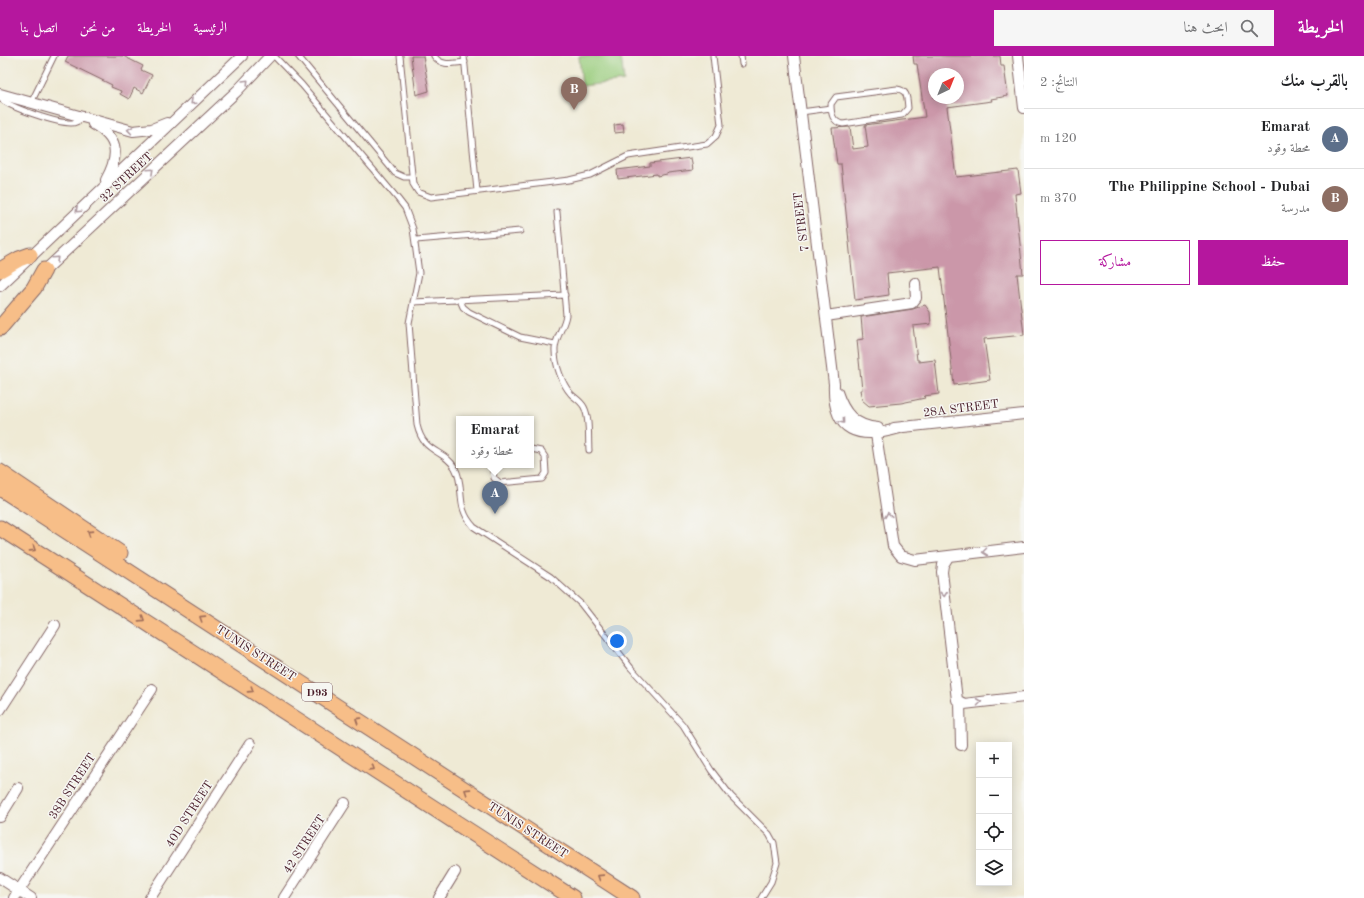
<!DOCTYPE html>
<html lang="ar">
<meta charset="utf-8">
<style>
body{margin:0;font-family:"Old Standard TT",Amiri,serif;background:#f6f6f6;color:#202124;direction:rtl}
.controls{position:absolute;right:12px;bottom:12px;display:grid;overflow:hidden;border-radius:0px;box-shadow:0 2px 10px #0003}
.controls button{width:36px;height:36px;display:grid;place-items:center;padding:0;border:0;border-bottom:1px solid #e0e0e0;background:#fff;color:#202124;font:20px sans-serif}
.compass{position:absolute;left:928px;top:12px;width:36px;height:36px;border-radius:50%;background:#fff;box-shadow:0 2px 10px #0003;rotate:43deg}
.you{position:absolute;left:617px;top:585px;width:14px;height:14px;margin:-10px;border:3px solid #fff;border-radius:50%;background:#1a73e8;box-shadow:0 0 0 6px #1a73e833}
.badge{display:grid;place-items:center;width:26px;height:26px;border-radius:50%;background:#b5179e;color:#fff;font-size:13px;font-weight:700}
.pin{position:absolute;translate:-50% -33px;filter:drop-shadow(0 1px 2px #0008)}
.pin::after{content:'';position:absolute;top:21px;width:14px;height:12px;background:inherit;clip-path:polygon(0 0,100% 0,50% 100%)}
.popup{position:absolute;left:456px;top:360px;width:78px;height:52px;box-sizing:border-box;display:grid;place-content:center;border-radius:0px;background:#fff;filter:drop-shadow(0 1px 3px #0005);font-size:13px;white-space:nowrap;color:#757577}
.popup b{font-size:15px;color:#202124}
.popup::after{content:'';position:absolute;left:50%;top:100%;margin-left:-8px;border:8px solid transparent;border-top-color:#fff}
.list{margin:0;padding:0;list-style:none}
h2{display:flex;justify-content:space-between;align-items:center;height:52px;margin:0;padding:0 16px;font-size:17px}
h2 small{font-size:13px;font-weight:400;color:#757577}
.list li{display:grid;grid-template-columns:26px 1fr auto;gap:12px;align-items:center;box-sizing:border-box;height:60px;padding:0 16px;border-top:1px solid #e0e0e0}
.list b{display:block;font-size:15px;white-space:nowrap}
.list p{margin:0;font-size:13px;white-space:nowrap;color:#757577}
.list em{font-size:13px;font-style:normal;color:#757577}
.actions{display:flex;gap:8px;padding:12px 16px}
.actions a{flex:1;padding:9px 0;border:1px solid #b5179e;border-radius:0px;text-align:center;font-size:14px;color:#b5179e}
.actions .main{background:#b5179e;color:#fff}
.icon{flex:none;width:22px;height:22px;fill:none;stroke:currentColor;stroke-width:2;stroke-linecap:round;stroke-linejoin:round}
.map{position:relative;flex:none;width:1024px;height:842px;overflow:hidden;direction:ltr}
header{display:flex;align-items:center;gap:24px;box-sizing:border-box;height:56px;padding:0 20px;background:#b5179e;color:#fff}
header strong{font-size:19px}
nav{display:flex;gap:22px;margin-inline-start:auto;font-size:14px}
.search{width:280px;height:36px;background:#f6f6f6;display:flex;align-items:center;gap:10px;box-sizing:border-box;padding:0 14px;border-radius:0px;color:#757577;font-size:15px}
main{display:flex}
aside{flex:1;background:#fff}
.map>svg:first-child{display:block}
.green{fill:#99cc7c;stroke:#727654}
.building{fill:#cb97a9;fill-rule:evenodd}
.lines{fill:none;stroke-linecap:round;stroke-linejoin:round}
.service-casing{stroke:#846666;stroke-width:7}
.minor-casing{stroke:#846666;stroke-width:12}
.primary-casing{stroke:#846666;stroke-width:17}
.service{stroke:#fff;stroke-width:5}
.minor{stroke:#fff;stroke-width:10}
.primary{stroke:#f7be88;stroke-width:15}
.oneway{stroke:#ae9aa0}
.oneway2{stroke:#a06e5a}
.labels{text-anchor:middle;stroke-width:3;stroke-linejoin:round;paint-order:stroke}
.shield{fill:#f6f6f2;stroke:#7e6067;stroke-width:1}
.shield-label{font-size:11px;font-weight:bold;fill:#4a1f2b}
.street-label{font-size:12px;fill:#4a1f2b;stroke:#f6f6f2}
</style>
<header>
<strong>الخريطة</strong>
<div class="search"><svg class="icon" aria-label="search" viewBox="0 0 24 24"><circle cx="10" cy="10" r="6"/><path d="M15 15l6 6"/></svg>ابحث هنا</div>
<nav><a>الرئيسية</a><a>الخريطة</a><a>من نحن</a><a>اتصل بنا</a></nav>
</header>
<main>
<aside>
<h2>بالقرب منك<small>النتائج: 2</small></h2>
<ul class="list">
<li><span class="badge" style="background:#5c6f8a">A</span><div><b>Emarat</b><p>محطة وقود</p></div><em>120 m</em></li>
<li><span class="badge" style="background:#8d6e63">B</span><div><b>The Philippine School - Dubai</b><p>مدرسة</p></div><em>370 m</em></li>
</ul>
<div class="actions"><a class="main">حفظ</a><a>مشاركة</a></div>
</aside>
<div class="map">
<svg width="1024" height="842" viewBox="0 0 1024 842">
<rect width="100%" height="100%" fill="#f6f6f2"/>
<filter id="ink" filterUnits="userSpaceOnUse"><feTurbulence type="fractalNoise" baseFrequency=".025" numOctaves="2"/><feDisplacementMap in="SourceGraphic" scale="8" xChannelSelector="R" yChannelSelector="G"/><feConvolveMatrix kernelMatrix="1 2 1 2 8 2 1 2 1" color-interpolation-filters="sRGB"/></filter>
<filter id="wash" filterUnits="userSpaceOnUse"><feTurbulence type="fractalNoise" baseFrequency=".012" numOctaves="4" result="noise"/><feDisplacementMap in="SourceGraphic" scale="16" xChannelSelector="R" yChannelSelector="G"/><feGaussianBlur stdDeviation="0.9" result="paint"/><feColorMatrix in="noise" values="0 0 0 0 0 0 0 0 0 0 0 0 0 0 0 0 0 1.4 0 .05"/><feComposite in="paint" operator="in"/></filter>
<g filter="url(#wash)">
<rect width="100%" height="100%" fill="#efead5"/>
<!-- green -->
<path class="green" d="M579,0H621L624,25L582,30Z"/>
<g id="blocks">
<!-- building -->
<path class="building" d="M68,0H123L143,10L141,14L152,19L143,37L134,32L129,43L120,38L121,35L111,31L112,29L65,6Z
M411,0H423L429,35L416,39Z
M913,0H1000L1001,10H1004L1008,40L991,43L992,45L947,51L956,121L1018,114L1021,137L1015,138L1023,218H1017L1024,279L984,283L990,324L954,329L940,211L887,217L889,239L855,244L841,108H837L832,72L850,71L853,93L868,91L865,69L925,61L917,8H914ZM934,18H958V42H934Z
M623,68L624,76L615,77L614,69Z
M691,102L693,114L668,117L667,118L657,120V118L618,123L617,114L650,110V107Z
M925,249L930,256L931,268L913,270L917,304H919V306L935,304L939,338L924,340L925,342L901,347L869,350L862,344L860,334H862L857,284L863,283L861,261L913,253Z"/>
</g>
</g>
<g filter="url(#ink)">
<use href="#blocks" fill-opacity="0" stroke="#846666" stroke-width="1"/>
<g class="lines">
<!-- service casing -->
<g class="service-casing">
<path id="service" d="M274,0L302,29L398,143L405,152L413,173L419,217L409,267L417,369C424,399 443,392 455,412C466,432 454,450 474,471L551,521L581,548L631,612L683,669L711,714L731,740L769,778L774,787L777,807L771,826L761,842
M298,0L395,117L404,121H412
M400,0L413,128L418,136L431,141L569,124L590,119L628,100L707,88L716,80L721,69L713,0
M434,0C442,11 453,7 465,6
M464,0L477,135
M741,0L742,8
M897,33C908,34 907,43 908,52L902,59L843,68C832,66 831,57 831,48L836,41Z
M0,42C10,52 57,67 71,67C76,67 79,65 82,62
M31,47L54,0
M801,56L831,52
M557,156L566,259C564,272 554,283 555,295C555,308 562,328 571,338C575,342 581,345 584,351C590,362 588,381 589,394
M416,184L520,175
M460,244L463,251L469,256L520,281L555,288
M413,246L565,239
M492,409L494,422L500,427L542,423L546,417L545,401L541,395L531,393"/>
</g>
<!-- minor casing -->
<g class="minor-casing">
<path id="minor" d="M794,0L834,328C832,377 859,384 900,372
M1018,0L1024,52
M0,38L133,75L152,73L167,67
M93,68C120,83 119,100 106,124
M41,218L237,35L270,0
M0,230L242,0
M826,260L912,247L916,242L915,227
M837,336C844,357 854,370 878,372
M894,372L1024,358
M876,378L893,490L901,500L915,504L1024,491
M948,501L943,509L942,516L957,644L964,648L1024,641
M960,646L961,689
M0,654L55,569
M0,761L18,732
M0,822L31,842
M14,842L152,633
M150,842L250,688
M284,842L345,747
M439,842L455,816"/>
</g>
<!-- primary casing -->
<g class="primary-casing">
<path id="primary" d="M0,214L19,203L30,199
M0,272L34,232L44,214
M0,416L120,497
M0,432L632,842
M0,472L573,842"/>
</g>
<!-- service -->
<use href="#service" class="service"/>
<!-- minor -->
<use href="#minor" class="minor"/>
<!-- primary -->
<use href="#primary" class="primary"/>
</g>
<!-- one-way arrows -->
<defs><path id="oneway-chevron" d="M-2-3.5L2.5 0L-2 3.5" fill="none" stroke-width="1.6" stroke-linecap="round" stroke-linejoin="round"/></defs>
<g class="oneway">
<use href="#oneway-chevron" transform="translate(246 26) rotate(-45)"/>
<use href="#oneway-chevron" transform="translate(193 46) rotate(137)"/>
<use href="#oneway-chevron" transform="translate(130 74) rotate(-171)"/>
<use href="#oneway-chevron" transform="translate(151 115) rotate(-43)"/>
<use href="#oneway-chevron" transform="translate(78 154) rotate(137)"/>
<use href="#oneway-chevron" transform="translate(56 203) rotate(-43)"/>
<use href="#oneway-chevron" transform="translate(842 365) rotate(50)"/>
<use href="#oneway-chevron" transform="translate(888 459) rotate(-99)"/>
<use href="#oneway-chevron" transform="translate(985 496) rotate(173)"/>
<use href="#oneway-chevron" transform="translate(944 538) rotate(84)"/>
<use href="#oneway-chevron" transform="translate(979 646) rotate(-7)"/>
</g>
<g class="oneway2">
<use href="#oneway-chevron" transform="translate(90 477) rotate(-147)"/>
<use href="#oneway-chevron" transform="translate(33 493) rotate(33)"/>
<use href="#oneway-chevron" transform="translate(202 562) rotate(-147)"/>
<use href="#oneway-chevron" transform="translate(142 563) rotate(33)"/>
<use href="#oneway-chevron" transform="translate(251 634) rotate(33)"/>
<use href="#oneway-chevron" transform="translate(358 664) rotate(-147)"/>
<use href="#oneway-chevron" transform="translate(372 712) rotate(33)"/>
<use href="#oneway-chevron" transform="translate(467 735) rotate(-147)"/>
<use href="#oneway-chevron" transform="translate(600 821) rotate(-147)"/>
</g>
</g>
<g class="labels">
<!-- shield labels -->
<rect class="shield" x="302" y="627" width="30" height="18" rx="3"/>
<g class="shield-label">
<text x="317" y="640">D93</text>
</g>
<!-- street labels -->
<g class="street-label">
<text transform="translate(126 121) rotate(-43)" y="4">32 STREET</text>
<text transform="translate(801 166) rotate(-97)" y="4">7 STREET</text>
<text transform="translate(961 352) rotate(-7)" y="4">28A STREET</text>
<text transform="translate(256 597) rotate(33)" y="4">TUNIS STREET</text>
<text transform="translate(72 730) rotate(-57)" y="4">38B STREET</text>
<text transform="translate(189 758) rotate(-57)" y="4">40D STREET</text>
<text transform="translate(528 774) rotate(33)" y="4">TUNIS STREET</text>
<text transform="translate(304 788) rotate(-57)" y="4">42 STREET</text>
</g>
</g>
</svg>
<div class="controls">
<button>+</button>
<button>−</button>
<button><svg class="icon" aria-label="locate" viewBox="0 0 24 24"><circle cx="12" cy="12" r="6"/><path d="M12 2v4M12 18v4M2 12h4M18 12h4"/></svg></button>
<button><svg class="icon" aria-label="layers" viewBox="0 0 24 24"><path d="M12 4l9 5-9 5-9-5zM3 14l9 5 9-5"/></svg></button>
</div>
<svg class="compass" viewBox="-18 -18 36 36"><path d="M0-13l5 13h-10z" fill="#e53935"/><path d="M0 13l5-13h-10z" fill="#757577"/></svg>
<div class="you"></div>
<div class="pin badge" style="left:495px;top:458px;background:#5c6f8a">A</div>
<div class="popup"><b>Emarat</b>محطة وقود</div>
<div class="pin badge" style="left:574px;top:54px;background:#8d6e63">B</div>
</div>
</main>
